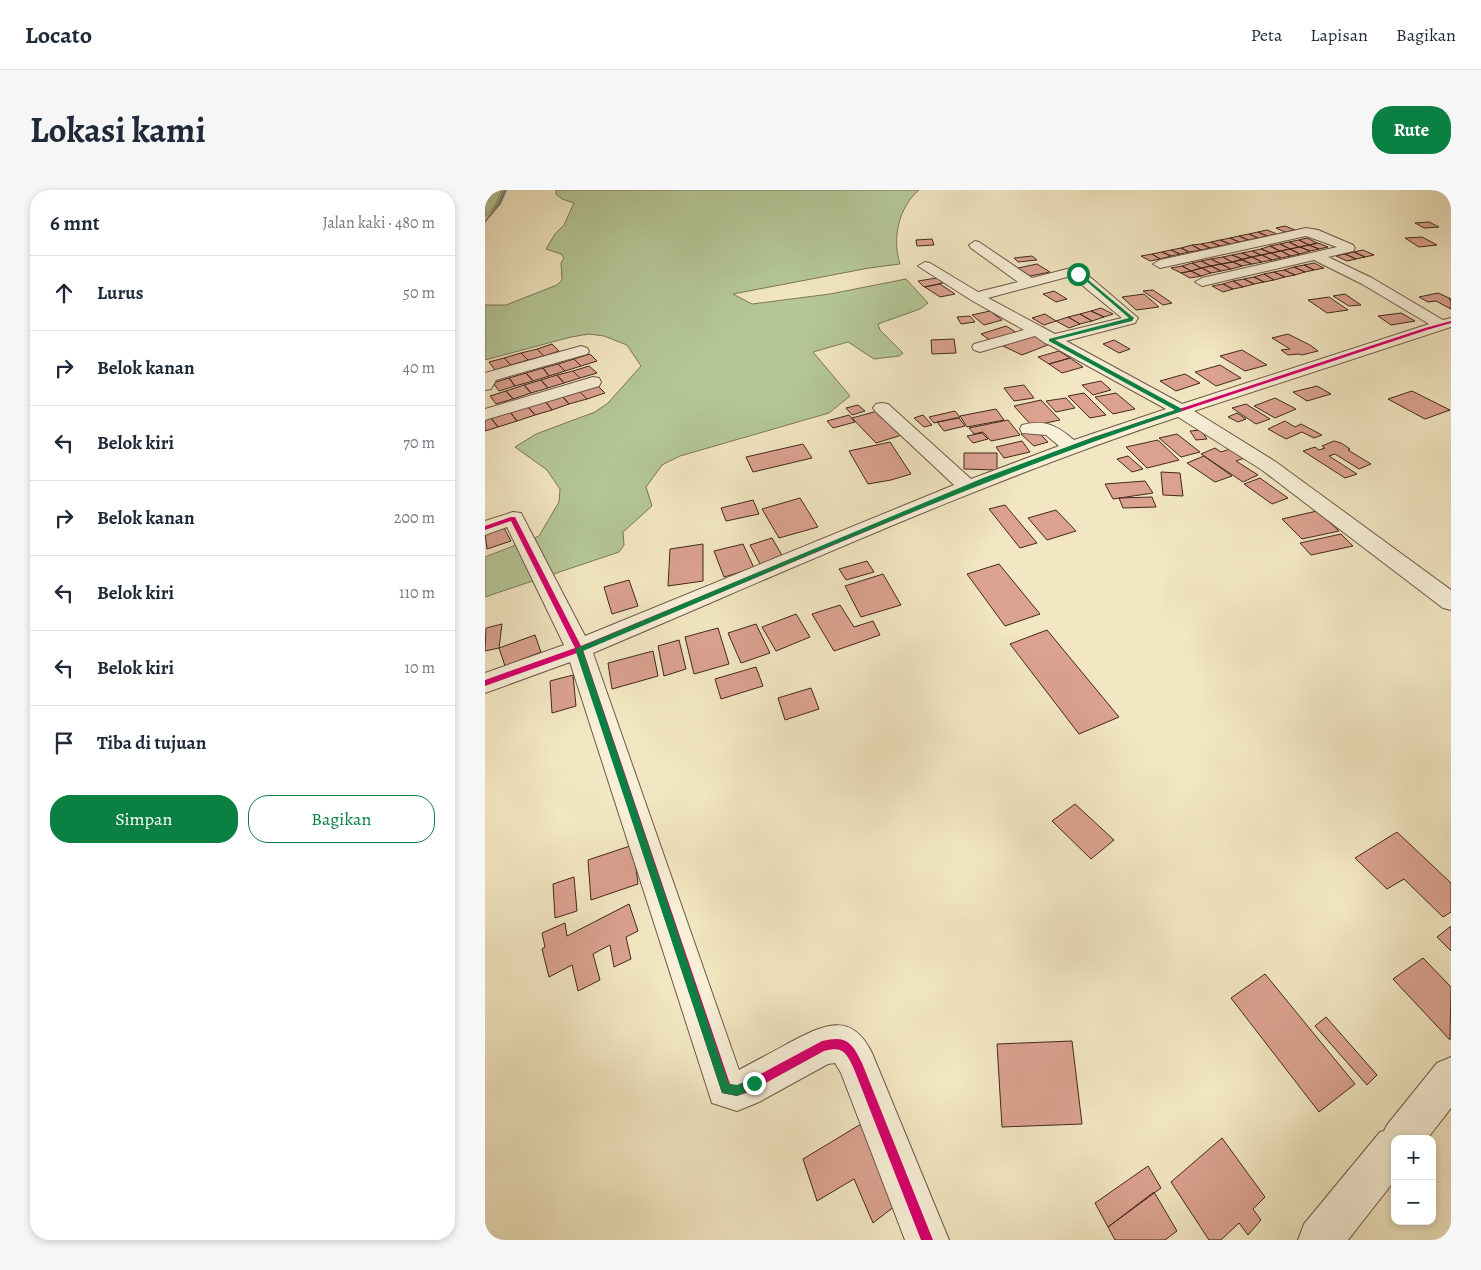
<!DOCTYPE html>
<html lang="id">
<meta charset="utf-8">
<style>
body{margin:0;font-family:Alegreya,serif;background:#f6f6f7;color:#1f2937}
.controls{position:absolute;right:15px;bottom:15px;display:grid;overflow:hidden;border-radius:10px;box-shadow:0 2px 8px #0003}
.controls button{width:45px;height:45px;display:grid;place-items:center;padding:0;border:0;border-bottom:1px solid #e0e1e3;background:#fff;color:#1f2937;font:25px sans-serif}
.stop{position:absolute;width:15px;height:15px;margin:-11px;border:4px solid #0b8043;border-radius:50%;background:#fff}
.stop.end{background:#0b8043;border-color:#fff;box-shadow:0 1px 5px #0008}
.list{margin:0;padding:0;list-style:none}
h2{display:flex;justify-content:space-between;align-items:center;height:65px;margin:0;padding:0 20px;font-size:21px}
h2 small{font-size:16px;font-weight:400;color:#747a83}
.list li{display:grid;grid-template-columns:32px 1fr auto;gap:15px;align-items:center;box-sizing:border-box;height:75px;padding:0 20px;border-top:1px solid #e0e1e3}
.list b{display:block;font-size:19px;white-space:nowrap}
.list em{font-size:16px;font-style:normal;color:#747a83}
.actions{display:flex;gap:10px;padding:15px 20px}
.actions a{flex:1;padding:11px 0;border:1px solid #0b8043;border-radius:20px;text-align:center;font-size:18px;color:#0b8043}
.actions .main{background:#0b8043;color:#fff}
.icon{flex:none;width:28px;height:28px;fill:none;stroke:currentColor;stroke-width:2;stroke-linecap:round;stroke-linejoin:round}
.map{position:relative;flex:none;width:966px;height:1050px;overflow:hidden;border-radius:20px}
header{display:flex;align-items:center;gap:30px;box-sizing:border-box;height:70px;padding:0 25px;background:#fff;border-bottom:1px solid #e0e1e3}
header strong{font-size:24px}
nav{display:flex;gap:28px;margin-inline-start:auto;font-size:18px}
.intro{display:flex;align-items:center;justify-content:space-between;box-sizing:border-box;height:120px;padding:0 30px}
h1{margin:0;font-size:35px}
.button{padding:12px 22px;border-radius:20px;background:#0b8043;color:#fff;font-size:18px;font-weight:700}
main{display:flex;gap:30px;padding:0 30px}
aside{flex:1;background:#fff;border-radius:20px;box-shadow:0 2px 8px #0003}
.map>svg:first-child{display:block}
.green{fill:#b5c797;stroke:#7c775a}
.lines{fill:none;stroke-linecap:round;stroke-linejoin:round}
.stream{fill:#788377;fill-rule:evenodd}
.building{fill:#dba290;stroke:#43271e}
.minor-casing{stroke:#6f5747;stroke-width:2}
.minor{fill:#f7efd7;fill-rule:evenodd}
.cycleway-casing{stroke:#f7efd7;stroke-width:3}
.cycleway{fill:#d6006c;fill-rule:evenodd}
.route{fill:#0b8043}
</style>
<header>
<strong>Locato</strong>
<nav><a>Peta</a><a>Lapisan</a><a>Bagikan</a></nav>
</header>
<div class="intro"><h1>Lokasi kami</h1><a class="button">Rute</a></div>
<main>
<aside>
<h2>6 mnt<small>Jalan kaki · 480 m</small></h2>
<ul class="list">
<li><svg class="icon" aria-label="ahead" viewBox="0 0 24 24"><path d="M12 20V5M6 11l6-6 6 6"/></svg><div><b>Lurus</b></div><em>50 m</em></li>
<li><svg class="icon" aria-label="right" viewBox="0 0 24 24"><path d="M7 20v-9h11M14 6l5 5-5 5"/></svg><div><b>Belok kanan</b></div><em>40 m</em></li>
<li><svg class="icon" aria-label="left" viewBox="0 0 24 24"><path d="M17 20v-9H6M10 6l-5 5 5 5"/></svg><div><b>Belok kiri</b></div><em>70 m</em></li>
<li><svg class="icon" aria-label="right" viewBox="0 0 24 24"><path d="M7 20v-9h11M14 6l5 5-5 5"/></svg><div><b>Belok kanan</b></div><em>200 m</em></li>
<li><svg class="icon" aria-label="left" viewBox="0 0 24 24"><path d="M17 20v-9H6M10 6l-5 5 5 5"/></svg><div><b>Belok kiri</b></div><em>110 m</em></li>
<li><svg class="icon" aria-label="left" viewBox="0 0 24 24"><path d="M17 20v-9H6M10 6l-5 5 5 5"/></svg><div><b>Belok kiri</b></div><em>10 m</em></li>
<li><svg class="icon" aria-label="arrive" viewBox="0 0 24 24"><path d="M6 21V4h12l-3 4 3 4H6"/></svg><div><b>Tiba di tujuan</b></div></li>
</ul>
<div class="actions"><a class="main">Simpan</a><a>Bagikan</a></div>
</aside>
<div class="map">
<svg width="966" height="1050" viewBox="0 0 966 1050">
<rect width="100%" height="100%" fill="#f2e7c2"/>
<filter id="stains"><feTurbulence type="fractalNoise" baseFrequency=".004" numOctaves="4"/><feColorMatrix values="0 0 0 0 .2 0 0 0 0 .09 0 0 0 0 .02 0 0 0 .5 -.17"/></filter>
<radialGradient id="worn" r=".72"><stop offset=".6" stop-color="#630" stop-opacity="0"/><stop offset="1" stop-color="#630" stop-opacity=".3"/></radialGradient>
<!-- green -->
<path class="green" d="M0,0H17L10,16L0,27Z
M71,0H434C413,18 407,49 415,74L384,78L248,104L267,114L345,104L421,89L443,113L435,119L393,134L395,140L418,163L414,166L389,169L363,152L328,162L365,206L344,223L195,266L177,275L161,297L167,316L138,342L139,355L134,362L0,407V367L54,346L74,312L75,299L62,280L30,257L51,244L110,222L123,213L156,176L142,155L119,146L104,144L86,147L0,170V115H21L72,95L77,90L76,73L79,68L76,64L61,59L70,44L79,35L89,13L77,9L71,4Z"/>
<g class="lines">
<!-- stream -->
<path class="stream" d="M18,0H22L16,14L0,33V30L12,14Z"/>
</g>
<!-- building -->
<path class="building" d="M944,32L954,37L939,38L930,33Z
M800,36L810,40L800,42L791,38Z
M782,40L792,44L782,46L773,42Z
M773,42L782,46L773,48L764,44Z
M764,44L773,48L763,50L754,46Z
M754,46L763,50L754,52L745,48Z
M937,47L952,55L934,57L920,48Z
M745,48L754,52L745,54L735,50Z
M822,48L832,53L824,55L814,50Z
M447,49L449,55L432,56L431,50Z
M735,50L745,54L735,56L726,52Z
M814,50L824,55L814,57L804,52Z
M726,52L735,56L725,58L716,54Z
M804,52L814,57L805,59L795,54Z
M833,53L843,57L834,59L824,55Z
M716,54L725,58L716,60L707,55Z
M795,54L805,59L795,61L785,56Z
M707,55L716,60L704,62L696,58Z
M824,55L834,59L825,61L815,57Z
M785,56L795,61L786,63L776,59Z
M815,57L825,61L815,64L805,59Z
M696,58L704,62L695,64L686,60Z
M776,59L786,63L776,65L767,61Z
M805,59L815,64L806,66L796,61Z
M686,60L695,64L686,66L677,62Z
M878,60L889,65L880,67L869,62Z
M767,61L776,65L766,67L757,63Z
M796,61L806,66L796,68L786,63Z
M677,62L686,66L675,69L667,64Z
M869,62L880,67L871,69L860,64Z
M757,63L766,67L757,69L747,65Z
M786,63L796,68L787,70L777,65Z
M667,64L675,69L665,71L656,66Z
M860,64L871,69L862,71L851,66Z
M747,65L757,69L747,72L738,67Z
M777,65L787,70L777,72L767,67Z
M547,66L552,70L533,72L529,68Z
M738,67L747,72L736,74L726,69Z
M767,67L777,72L767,74L757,70Z
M726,69L736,74L726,76L716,71Z
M757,70L767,74L757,76L748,72Z
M716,71L726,76L716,78L707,73Z
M748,72L757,76L746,79L736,74Z
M707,73L716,78L706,81L697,76Z
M829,73L839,78L829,80L819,75Z
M552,74L565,82L545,86L533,78Z
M736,74L746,79L736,81L726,76Z
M819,75L829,80L820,82L809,77Z
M697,76L706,81L696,83L686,78Z
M726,76L736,81L726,83L717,78Z
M809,77L820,82L810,85L799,80Z
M717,78L726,83L716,86L706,81Z
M799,80L810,85L800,87L789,82Z
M706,81L716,86L705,88L696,83Z
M789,82L800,87L789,90L779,84Z
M779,84L789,90L779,92L769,87Z
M769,87L779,92L769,94L759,89Z
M452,88L458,93L439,97L433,91Z
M759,89L769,94L758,97L748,91Z
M748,91L758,97L748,99L738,94Z
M455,94L470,104L455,107L440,97Z
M738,94L748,99L738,102L727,96Z
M668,100L687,113L678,115L658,101Z
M569,101L582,109L571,112L558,104Z
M953,103L966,109H964L966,111V119L951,111L943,112L934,107Z
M659,104L674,117L651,120L637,107Z
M860,104L876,115L864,116L848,106Z
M844,107L863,120L842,123L823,110Z
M616,118L628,124L619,127L606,121Z
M505,121L517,130L499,135L487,125Z
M606,121L619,127L607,131L595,124Z
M916,123L930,131L906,135L893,126Z
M560,124L571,131L559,135L547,128Z
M595,124L607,131L595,134L583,127Z
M485,126L490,132L476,134L472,127Z
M583,127L595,134L584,138L571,131Z
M521,136L534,144L508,152L496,144Z
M803,144L825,155L833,161L817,165L814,164L803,165L796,160L805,159L787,148Z
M547,145L565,154L537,165L518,156Z
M469,149L471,163L447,164L446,150Z
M629,150L645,159L634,163L618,154Z
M67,154L74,161L59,166L52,159Z
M52,159L59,166L43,170L36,163Z
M757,160L782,175L760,181L735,166Z
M574,161L585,168L564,174L553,167Z
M36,163L43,170L26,175L19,168Z
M105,164L112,171L96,176L89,169Z
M19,168L26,175L10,180L4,172Z
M585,168L598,177L577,183L564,174Z
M89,169L96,176L80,181L73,174Z
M73,174L80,181L64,186L58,178Z
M735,175L756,188L731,196L710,182Z
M104,176L112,183L95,188L88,181Z
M58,178L64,186L48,191L41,183Z
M88,181L95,188L79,193L72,185Z
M41,183L48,191L30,196L24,188Z
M700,184L715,193L691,201L675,191Z
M72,185L79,193L63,198L56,190Z
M24,188L30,196L14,201L8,193Z
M56,190L63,198L46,203L39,195Z
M616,191L626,200L608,205L597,195Z
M39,195L46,203L28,209L21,201Z
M112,195L120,203L102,209L94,201Z
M539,195L549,208L529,211L519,198Z
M832,196L846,204L822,211L808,202Z
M21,201L28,209L11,214L5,206Z
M94,201L102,209L84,214L77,206Z
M927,201L965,220L940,229L903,209Z
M599,203L621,225L605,228L583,206Z
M631,203L650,219L628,224L610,207Z
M77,206L84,214L67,220L60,211Z
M581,208L590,218L571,222L561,211Z
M790,208L811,219L790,228L769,216Z
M556,210L575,230L547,236L529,216Z
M60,211L67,220L50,225L43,217Z
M761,214L785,229L771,234L747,218Z
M373,215L380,221L367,225L361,218Z
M43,217L50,225L32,231L25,222Z
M511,219L519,230L482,237L475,226Z
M396,220L420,244L391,253L367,228Z
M470,221L475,227L449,233L444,227Z
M25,222L32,231L13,237L6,228Z
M752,223L761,229L753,232L743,227Z
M364,225L370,232L348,238L342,231Z
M438,225L447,235L439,237L429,228Z
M6,228L13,237L0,241V230Z
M474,228L480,236L459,241L452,232Z
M523,230L535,245L506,251L498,242L489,244L484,238Z
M800,231L810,237L816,234L837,245L829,248L817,242L801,249L783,239Z
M551,240L563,252L549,256L536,244Z
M716,240L722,249L711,250L705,241Z
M497,243L503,249L488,253L482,246Z
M692,244L715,262L696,267L674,248Z
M673,250L694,270L662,278L641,257Z
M537,251L545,262L519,268L511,257Z
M849,251L856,253L865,259L863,260L886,274L874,279L850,264L844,266L872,284L860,288L818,261L830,257L834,260L840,258L837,256Z
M405,252L426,284L406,290L383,294L364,261Z
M318,254L327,268L268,282L261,267Z
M751,257L765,266L751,271L773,285L758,292L716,264L730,258L736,262Z
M479,263H512V280L479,279Z
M643,266L658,279L647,282L632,269Z
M719,266L747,286L730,292L702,273Z
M676,282L695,283L698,306L678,305Z
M775,288L803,308L787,314L759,294Z
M660,291L668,303L628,309L620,294Z
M667,307L671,317L638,318L634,308Z
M315,308L333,337L294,348L277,319Z
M268,310L274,324L241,331L236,318Z
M520,315L552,353L535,358L504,319Z
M571,320L591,341L562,350L543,328Z
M832,321L854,341L817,349L797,329Z
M19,338L26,351L2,359L0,344Z
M856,344L868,356L826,365L815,353Z
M287,348L298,367L275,374L265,355Z
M218,354V391L183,396L185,359Z
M258,354L269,378L239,387L229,361Z
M382,371L389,382L361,390L354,379Z
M514,374L555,424L520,436L482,384Z
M398,384L416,415L376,427L360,396Z
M144,390L153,416L127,424L119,397Z
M355,415L369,437L388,431L395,445L349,461L327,424Z
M311,424L325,447L291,461L277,437Z
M17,434L14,458L0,461L1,438Z
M271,434L285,463L256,473L243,443Z
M233,438L244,474L209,484L200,447Z
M562,440L634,527L594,544L525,454Z
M50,445L56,462L20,476L14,458Z
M194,450L201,479L179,486L173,456Z
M168,461L173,486L127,499L123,473Z
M271,477L278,496L236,509L230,489Z
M88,485L91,516L67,523L65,491Z
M326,498L334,519L300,530L293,508Z
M590,614L629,650L606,669L567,631Z
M912,642L966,693V722L958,727L919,689L902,699L870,668Z
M148,655L153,694L106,710L103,670Z
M89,687L92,721L70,728L68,694Z
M144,714L153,741L141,747L146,769L129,777L125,755L108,764L115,790L93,801L87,775L64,787L57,759L60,757L57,743L80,733L82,746Z
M966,736V761L952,747Z
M938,768L966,797L965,850L908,789Z
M780,784L870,894L834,922L746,808Z
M841,827L892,885L882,895L830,836Z
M587,851L597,934L517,937L512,854Z
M381,931L415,1012L388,1033L369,989L332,1011L318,969Z
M737,948L780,1007L768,1019L776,1030L763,1045L754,1033L736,1050H724L686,992Z
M663,976L676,998L623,1037L610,1013Z
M669,1002L692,1041L680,1050H630L623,1037Z"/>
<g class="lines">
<!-- minor casing -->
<g class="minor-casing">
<path id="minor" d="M821,38L833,40L868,55L870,58L868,61L843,67L887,88L958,130L966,128V137L709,221L791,272L966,400V420L958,418L777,280L693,227C494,293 302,381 108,463L254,880C270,871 286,863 302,854C336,836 366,819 387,863L464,1050H420L356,883L350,873L343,874L274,912L252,921L227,913L85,472L0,503V483L79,455L22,337L0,345V331L28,322L36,323L100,446L469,295L391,222L388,218L391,214L397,213L403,214L486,289L574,256L561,245L537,243L535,239L537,235C561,229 572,236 589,250L681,219L565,155L560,153L550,146L495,162L489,160L487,157L489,154L539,140L486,110L433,76L440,72L445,73L493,102L533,92L486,58L484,55L490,51L494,52L547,88L586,78L598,81L653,128L650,133L581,151L697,214L944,134L877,94L829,70L717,96L710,92L717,88L852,57L821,46L675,78L668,74L675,70ZM586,86L637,128L570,144L503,108Z
M96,156L102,158L104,161L102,164L11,190L6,199L0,200V183Z
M108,187L114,188L116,192L114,196L0,230V219Z
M966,867V918L942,949H910V990L863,1050H813L819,1034L895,942L899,941L902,935L952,873Z"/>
</g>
<!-- minor -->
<use href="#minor" class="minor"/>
<!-- cycleway casing -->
<g class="cycleway-casing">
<path id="cycleway" d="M966,131V133L942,140L613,249L502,291L98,460L245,894L252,896L257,894L337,851C361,845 367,852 377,873L448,1050H436L369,879C361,862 358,856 339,861L264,902L252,906L237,903L92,463L0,496V490L90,458L26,331L0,340V336L26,327H30L96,456L498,289L609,247L940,138Z"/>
</g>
<!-- cycleway -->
<use href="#cycleway" class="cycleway"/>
</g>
<!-- route -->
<path class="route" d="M592,83H595L649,128L647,131L570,150L697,219V221C493,289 296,378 98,461L243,892L245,894L252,895L269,888L273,889L275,893L273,897L252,906L237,903L90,459L498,288L609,247L690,220L564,151V149L644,128Z"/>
<rect width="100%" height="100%" filter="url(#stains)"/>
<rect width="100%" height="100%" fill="url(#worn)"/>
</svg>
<div class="controls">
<button>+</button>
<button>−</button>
</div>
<div class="stop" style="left:593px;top:84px"></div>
<div class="stop end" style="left:269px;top:893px"></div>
</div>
</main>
